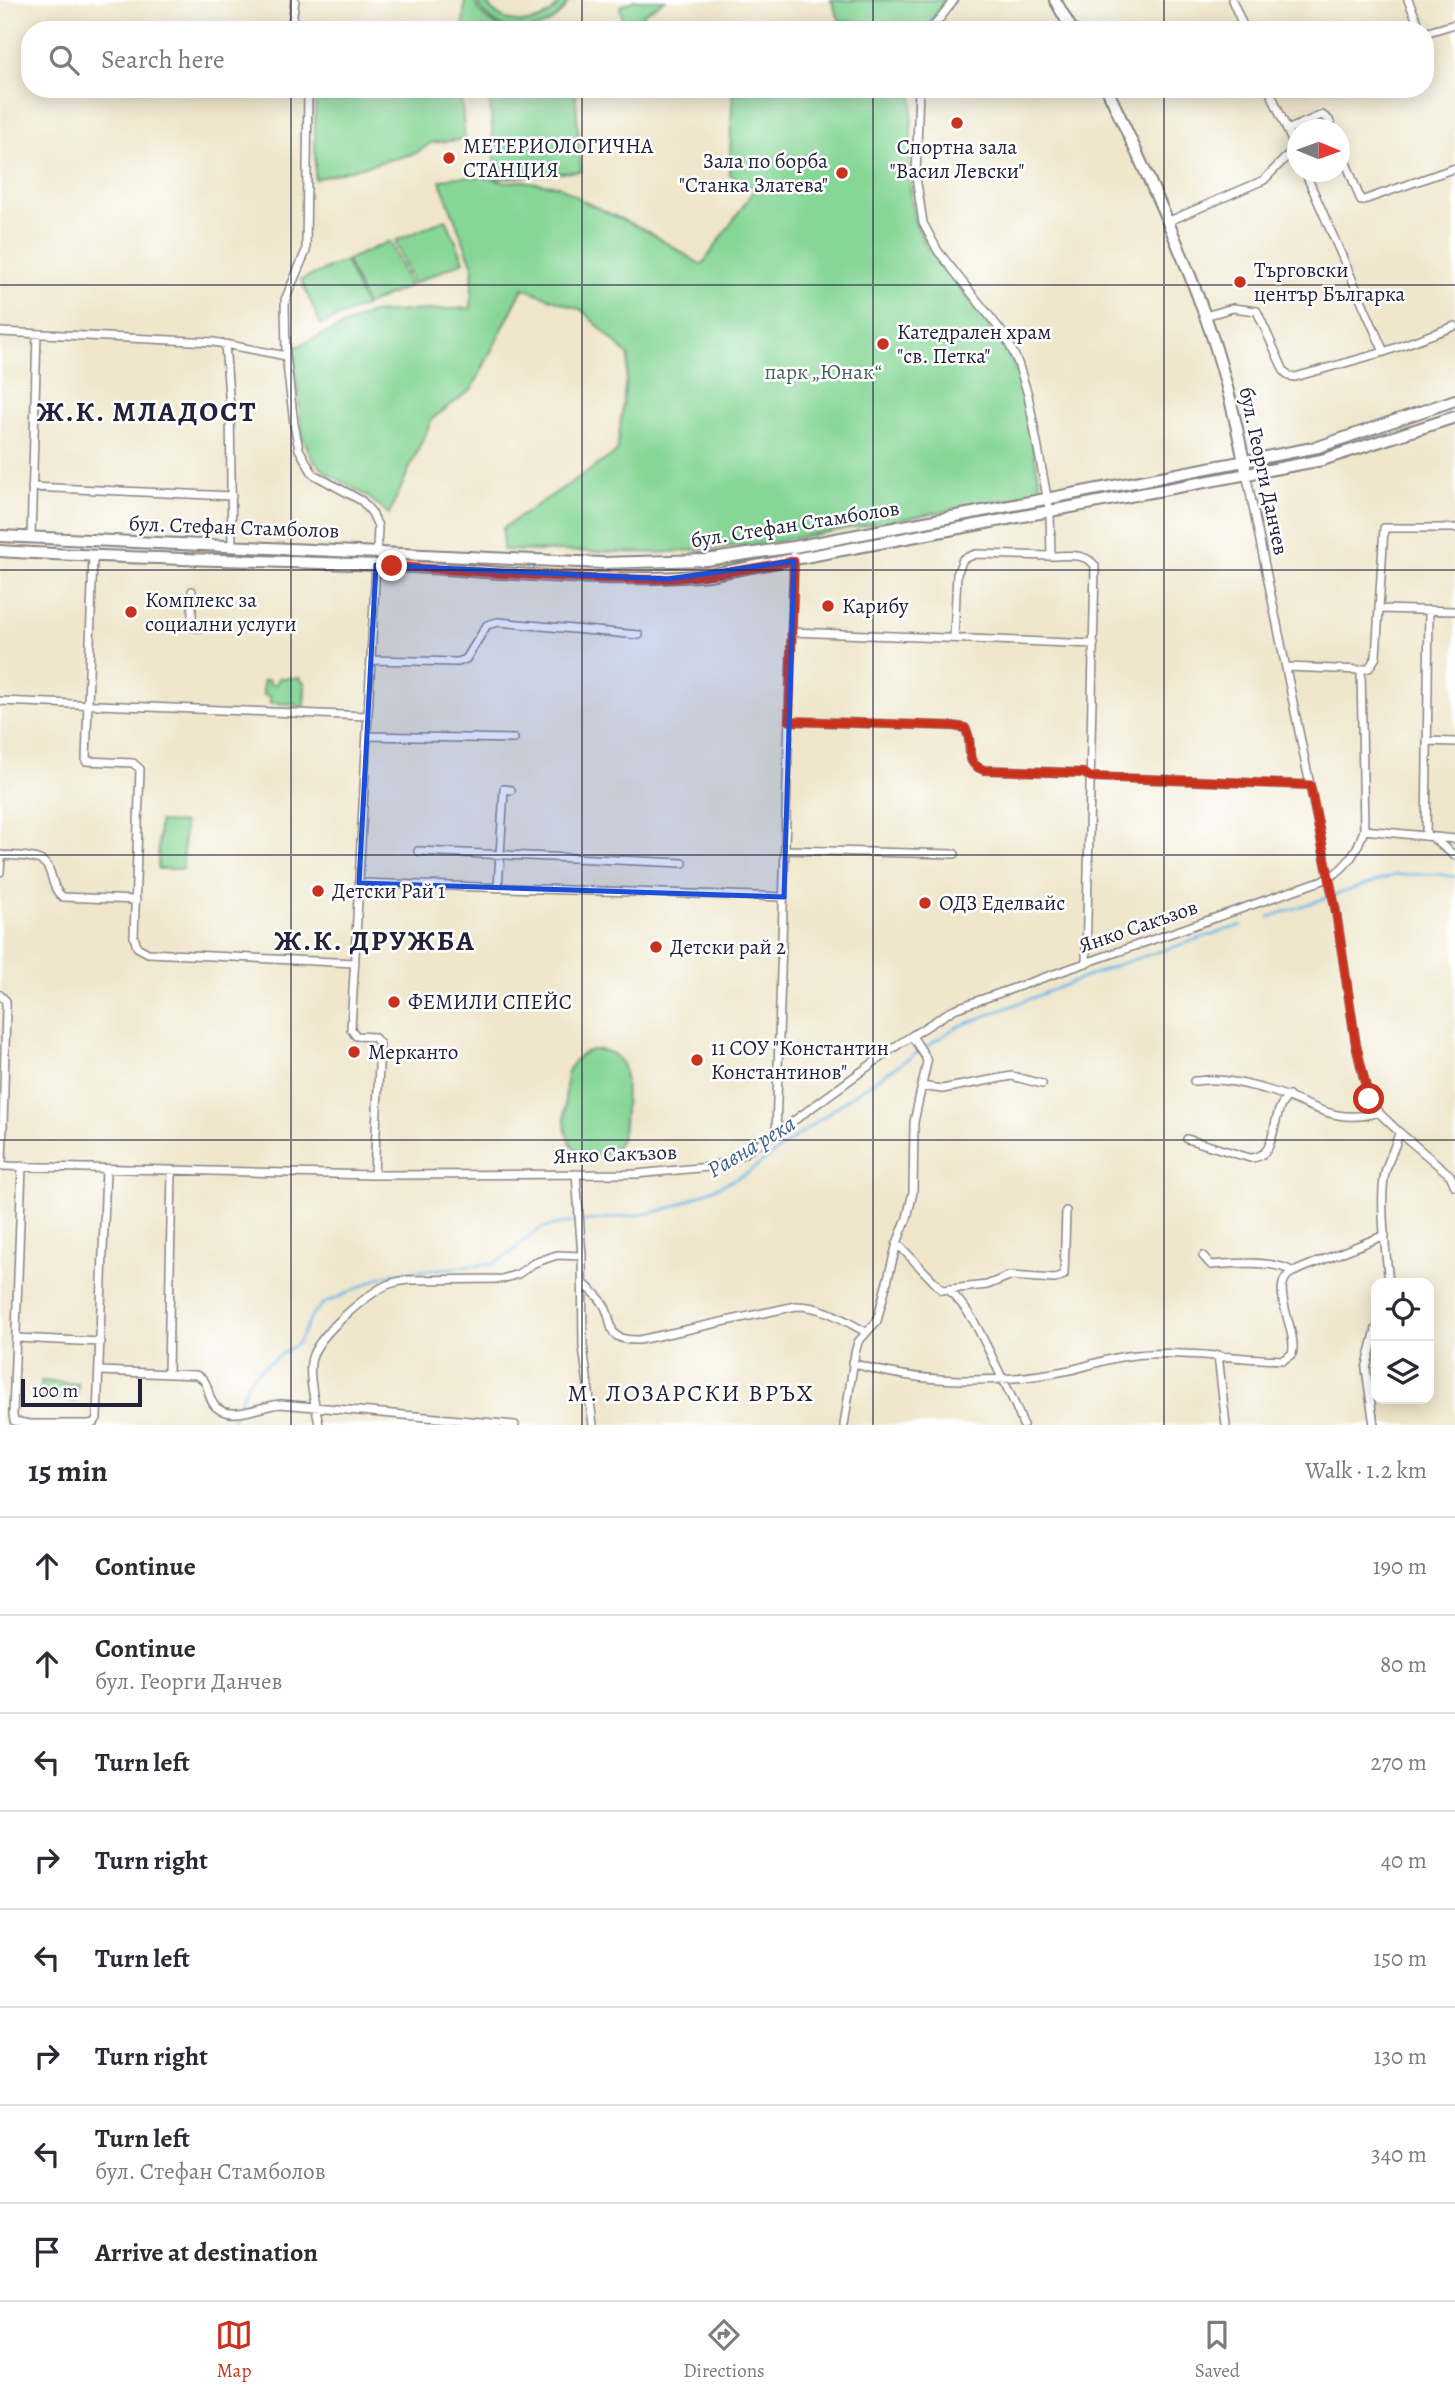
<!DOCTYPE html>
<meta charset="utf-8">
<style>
body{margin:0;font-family:Alegreya,serif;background:#f2f2f3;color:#2b2b33}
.controls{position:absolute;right:21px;bottom:21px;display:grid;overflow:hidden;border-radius:14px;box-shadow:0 4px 18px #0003}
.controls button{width:63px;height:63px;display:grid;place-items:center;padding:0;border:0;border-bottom:2px solid #e1e1e2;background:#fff;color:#2b2b33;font:35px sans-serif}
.compass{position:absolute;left:1287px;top:119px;width:63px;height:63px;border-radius:50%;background:#fff;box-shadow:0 4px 18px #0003;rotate:91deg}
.scale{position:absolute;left:21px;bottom:18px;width:121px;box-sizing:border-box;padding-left:7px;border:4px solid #22223b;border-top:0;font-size:19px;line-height:24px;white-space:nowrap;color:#22223b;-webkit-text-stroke:5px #fff;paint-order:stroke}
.stop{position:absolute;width:21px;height:21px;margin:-16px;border:5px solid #c8321e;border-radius:50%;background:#fff}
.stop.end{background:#c8321e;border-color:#fff;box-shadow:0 2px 7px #0008}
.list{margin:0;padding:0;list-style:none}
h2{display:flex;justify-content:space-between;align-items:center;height:91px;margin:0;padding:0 28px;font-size:30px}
h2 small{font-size:23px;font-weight:400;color:#7c7c81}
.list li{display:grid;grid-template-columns:46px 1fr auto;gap:21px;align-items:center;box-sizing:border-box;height:98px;padding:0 28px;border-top:2px solid #e1e1e2}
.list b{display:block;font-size:26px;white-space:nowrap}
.list p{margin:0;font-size:23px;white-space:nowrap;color:#7c7c81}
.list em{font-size:23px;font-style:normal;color:#7c7c81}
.icon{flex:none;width:38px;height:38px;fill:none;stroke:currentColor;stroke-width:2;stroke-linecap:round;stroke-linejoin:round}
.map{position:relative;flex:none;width:1455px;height:1425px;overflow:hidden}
.search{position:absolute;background:#fff;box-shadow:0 4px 18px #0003;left:21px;right:21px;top:21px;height:77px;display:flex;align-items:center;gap:18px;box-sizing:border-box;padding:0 24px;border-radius:28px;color:#7c7c81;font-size:26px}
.sheet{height:875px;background:#fff}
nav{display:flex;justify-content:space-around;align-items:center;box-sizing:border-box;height:98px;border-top:2px solid #e1e1e2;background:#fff;font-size:19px;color:#7c7c81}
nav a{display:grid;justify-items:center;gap:4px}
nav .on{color:#c8321e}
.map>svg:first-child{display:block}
.green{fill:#86d696;stroke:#547c68;stroke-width:2}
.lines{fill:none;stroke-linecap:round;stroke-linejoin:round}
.stream{stroke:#6cb8e5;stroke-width:2.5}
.street-casing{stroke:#888483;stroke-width:10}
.secondary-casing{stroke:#888483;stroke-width:14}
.street{stroke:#fff;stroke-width:7}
.secondary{stroke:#fff;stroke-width:10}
.route{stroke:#c8321e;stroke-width:9}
.marked{fill:#1d4ed8;fill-opacity:0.2;stroke:#1d4ed8;stroke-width:5;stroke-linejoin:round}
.grid{fill:none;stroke:#22223b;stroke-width:2;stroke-opacity:0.55}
.poi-dot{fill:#c8321e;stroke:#fff;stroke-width:2.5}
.labels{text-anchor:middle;stroke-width:5;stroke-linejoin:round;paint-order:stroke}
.poi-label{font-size:21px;fill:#22223b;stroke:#fff;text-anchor:start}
.park-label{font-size:21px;fill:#45615b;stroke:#fff}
.street-label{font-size:21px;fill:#22223b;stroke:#fff}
.water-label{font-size:23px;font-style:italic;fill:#405e7f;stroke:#fff}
.quarter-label{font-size:24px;letter-spacing:2px;fill:#22223b;stroke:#fff}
.district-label{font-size:28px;font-weight:bold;letter-spacing:2px;fill:#22223b;stroke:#fff}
</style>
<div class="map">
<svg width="1455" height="1425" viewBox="0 0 1455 1425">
<rect width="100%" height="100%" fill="#fff"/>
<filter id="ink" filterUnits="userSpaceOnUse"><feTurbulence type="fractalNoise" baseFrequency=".0143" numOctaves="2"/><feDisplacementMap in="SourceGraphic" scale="14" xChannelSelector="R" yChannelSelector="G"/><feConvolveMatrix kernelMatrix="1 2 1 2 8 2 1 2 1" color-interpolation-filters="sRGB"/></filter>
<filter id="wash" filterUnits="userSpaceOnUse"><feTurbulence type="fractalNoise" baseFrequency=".00686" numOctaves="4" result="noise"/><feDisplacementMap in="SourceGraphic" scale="28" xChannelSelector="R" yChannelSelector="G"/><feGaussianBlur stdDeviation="1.57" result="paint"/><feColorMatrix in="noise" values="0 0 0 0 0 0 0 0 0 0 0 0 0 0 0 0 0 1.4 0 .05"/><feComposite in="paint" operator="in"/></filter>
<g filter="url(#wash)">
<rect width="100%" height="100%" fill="#efe6cb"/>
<!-- green -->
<path class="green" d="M465,0H474C479,15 490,22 503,30H463Z
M477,0H485C501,31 545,29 561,0H569C552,39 493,41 477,0Z
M635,0H665L645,13L629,30L624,25L620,6Z
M831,0H945L928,26L840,21Z
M315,89H460L465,139L431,143L416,153L315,179Z
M489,89H575L581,171L496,179Z
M733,89H913L909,179L915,222L926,246L978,311L988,328L1005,346L1014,366L1022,391L1042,493L763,544L659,553L503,550V528L617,452L629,356L582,310L523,288L472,389L432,419L389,514L367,496L329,474L313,460L303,438L293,348L371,313L471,308L473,266L440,181L452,177H481L506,182L522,181L559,186L587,203L647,231L702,265L755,189L729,174Z
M446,219L464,261L413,284L395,241Z
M390,241L410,286L366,305L347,260Z
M345,261L365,306L321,325L301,280Z
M278,678H299L305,684L304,707L296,708V704L270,703V696L263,695V680H269L270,684H277Z
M159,822L184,823L183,869H158Z
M592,1050C631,1048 626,1081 625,1109C624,1119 625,1131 620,1141C615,1150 604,1157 594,1156C554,1155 566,1101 567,1075C571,1062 578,1054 592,1050Z
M41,1381L78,1384L76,1401L40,1398Z"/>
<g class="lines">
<!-- stream -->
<path class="stream" d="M1269,917L1395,875L1438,874L1455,877
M230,1425L248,1381L261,1368L298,1343L312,1315L323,1304L382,1277L396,1273L492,1264L511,1253L527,1238L541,1228L559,1224L652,1213L676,1206L746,1174L853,1095L955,1028L1117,965L1242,925"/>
</g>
</g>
<g filter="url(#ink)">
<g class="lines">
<!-- street casing -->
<g class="street-casing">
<path id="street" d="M1232,0L1245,30
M1408,0L1421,30
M292,23L295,0
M309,30V28
M931,30L954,0
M1425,33L1455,24
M308,89L306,251L285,300L286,356L294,424L299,449L313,474L362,501L372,513L378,526L377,551
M919,89L916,177L923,223L938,251L1006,337L1018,363L1028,395L1050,513L1051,556C1066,556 1086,552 1095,566L1086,963
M1287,130L1322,115L1329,120L1333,130
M1340,147L1361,201L1455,168
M1305,172L1384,352L1455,326
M1167,222L1264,180L1295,148L1269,89
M1205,316L1233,308L1257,311L1284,371L1289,376L1295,377L1384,352
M0,332L214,342L286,356
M225,344L230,408L232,547
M1246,473L1336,912L1356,1045L1366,1088L1376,1110L1399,1132C1396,1148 1386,1162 1384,1179C1380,1209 1386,1252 1389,1283
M32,487L232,496
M31,538L37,334
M93,556L86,761L133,763L140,769L134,937L137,947L148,953L355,963
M192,591V627L200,628
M1379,609L1455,611
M792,632L1094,644
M954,638L957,574L963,559L976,554L1051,556
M371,660L458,662L466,659L487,625L498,622L639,635
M1286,667L1361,670L1369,668L1376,657L1384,528H1455
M0,701L368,716
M789,721L953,726L965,728C976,745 960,762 984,770L1083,773L1091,777L1310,785
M367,736L514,739
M1427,741L1455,742
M1364,830L1455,839
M1426,836L1429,610
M1434,839L1455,856
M785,850L955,854
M418,851L683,863
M0,855C12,856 28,855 40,860C55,867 49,888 63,897L136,900
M0,872L1,855
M359,883L784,897
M498,888L504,789L511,790
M0,995L6,1001V1008L2,1166
M912,1036L925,1056L927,1062L914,1122L913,1192L907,1218L897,1243L942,1290L987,1285L1009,1276L1055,1279L1064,1275L1066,1211
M1194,1081C1201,1081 1208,1079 1216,1080C1231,1080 1249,1085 1264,1089C1306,1099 1332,1127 1379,1112
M921,1086L942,1089L1012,1076L1042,1084
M1399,1132L1450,1175L1455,1186
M776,1133L794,556
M1187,1139L1250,1158C1281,1158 1268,1111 1289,1096
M0,1166L374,1175L636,1174L709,1167L726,1162L743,1154L788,1125L899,1044L954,1009L1329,878C1349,865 1357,851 1364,830L1361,670
M22,1166L13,1415L14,1421L29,1424H89L94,1423L97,1418L106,1169
M576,1174L582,1256L583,1346L593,1425
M374,1175L380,1044L374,1037L356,1036L351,1029L376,565
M1203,1256L1211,1265C1231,1263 1277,1260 1293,1272L1385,1235
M582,1282C588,1288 597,1294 602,1302C617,1323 601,1341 639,1340L796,1306C824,1306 843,1320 866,1332
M948,1289C973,1314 978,1329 993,1359C1003,1381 1015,1401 1023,1425
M16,1338L101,1342
M1218,1355L1226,1425
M852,1363C921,1385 1000,1384 1070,1370C1089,1366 1108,1358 1127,1356C1179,1349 1231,1359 1283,1360L1292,1354C1299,1331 1266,1284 1293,1272
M100,1371L196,1375C212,1381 205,1397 216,1407C233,1422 261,1405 281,1404L515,1425
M168,1373L172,1171
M319,1425C316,1407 306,1371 313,1355C321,1333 366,1295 387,1285C394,1282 401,1281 408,1280L502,1279L518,1274L534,1263L557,1255L582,1256
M844,1425L855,1353L858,1342L877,1321L897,1243
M1374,1425L1366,1369L1376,1329"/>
</g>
<!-- secondary casing -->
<g class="secondary-casing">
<path id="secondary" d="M1055,0L1072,30
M1107,89C1142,164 1178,239 1205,316C1223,365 1235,416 1245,467
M0,536L602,563L706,560L794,547L1318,447L1455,400
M0,551C125,559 250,560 376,565C487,570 598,585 709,575L1322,460L1455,417"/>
</g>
<!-- street -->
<use href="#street" class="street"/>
<!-- secondary -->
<use href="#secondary" class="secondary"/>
</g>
</g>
<g class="lines" filter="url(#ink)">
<!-- route -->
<path class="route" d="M392,566C483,572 575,581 666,579C709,577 752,568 794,561L789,721L953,726L965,728C976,745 961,762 984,770L1083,773L1091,777L1310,785L1336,912L1356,1045L1369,1099"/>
</g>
<!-- marked area -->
<path class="marked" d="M794,561L784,897L359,883L376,565L668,579Z"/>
<!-- grid -->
<path class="grid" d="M291,0V30M582,0V30M873,0V30M1164,0V30M291,89V1425M582,89V1425M873,89V1425M1164,89V1425M0,285H1455M0,570H1455M0,855H1455M0,1140H1455"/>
<!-- markers -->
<g class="poi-dot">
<circle cx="957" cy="123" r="7"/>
<circle cx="449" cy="158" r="7"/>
<circle cx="842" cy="173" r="7"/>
<circle cx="1240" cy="282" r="7"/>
<circle cx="883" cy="344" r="7"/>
<circle cx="828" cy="606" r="7"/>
<circle cx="131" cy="612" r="7"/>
<circle cx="318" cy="891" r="7"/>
<circle cx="925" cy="903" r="7"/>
<circle cx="656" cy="947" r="7"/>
<circle cx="394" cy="1002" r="7"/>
<circle cx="354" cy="1052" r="7"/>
<circle cx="697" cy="1060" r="7"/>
</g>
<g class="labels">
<!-- poi labels -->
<g class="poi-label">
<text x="463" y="153">МЕТЕРИОЛОГИЧНА<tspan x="463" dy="24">СТАНЦИЯ</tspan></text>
<text x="957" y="154" text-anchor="middle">Спортна зала<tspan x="957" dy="24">"Васил Левски"</tspan></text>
<text x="828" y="168" text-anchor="end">Зала по борба<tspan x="828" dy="24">"Станка Златева"</tspan></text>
<text x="1254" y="277">Търговски<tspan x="1254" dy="24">център Българка</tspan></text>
<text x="897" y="339">Катедрален храм<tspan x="897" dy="24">"св. Петка"</tspan></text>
<text x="145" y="607">Комплекс за<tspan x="145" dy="24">социални услуги</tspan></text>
<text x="842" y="613">Карибу</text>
<text x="332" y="898">Детски Рай 1</text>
<text x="939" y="910">ОДЗ Еделвайс</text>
<text x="670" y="954">Детски рай 2</text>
<text x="408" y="1009">ФЕМИЛИ СПЕЙС</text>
<text x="711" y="1055">11 СОУ "Константин<tspan x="711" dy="24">Константинов"</tspan></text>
<text x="368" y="1059">Мерканто</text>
</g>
<!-- park labels -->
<g class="park-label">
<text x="823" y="379">парк „Юнак“</text>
</g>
<!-- street labels -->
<g class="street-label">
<text transform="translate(1264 471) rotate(78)" y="7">бул. Георги Данчев</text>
<text transform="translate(795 524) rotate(-9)" y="7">бул. Стефан Стамболов</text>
<text transform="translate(234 527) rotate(2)" y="7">бул. Стефан Стамболов</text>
<text transform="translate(1138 926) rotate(-19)" y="7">Янко Сакъзов</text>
<text transform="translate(615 1154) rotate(-2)" y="7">Янко Сакъзов</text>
</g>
<!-- water labels -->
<g class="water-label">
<text transform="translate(751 1146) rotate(-31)" y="8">Равна река</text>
</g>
<!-- quarter labels -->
<g class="quarter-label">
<text x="691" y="1401">М. ЛОЗАРСКИ ВРЪХ</text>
</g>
<!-- district labels -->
<g class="district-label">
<text x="147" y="421">Ж.К. МЛАДОСТ</text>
<text x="375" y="950">Ж.К. ДРУЖБА</text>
</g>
</g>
</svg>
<div class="controls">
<button><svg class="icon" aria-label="locate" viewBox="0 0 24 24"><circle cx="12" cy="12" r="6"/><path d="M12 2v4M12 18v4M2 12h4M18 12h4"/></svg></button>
<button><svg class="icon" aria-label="layers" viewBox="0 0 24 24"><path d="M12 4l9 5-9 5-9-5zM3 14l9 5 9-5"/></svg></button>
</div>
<svg class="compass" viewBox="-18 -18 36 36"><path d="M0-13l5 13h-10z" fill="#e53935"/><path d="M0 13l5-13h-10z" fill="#7c7c81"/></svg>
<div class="scale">100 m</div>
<div class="stop" style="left:1369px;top:1099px"></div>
<div class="stop end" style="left:392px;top:566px"></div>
<div class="search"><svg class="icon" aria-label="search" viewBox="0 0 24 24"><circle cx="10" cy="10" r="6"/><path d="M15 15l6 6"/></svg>Search here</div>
</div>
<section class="sheet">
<h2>15 min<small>Walk · 1.2 km</small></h2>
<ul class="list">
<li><svg class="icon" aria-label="ahead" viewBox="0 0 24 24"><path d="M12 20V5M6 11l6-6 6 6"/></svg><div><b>Continue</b></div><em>190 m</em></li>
<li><svg class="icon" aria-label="ahead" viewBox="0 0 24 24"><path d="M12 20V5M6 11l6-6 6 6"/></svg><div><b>Continue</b><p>бул. Георги Данчев</p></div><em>80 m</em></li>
<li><svg class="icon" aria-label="left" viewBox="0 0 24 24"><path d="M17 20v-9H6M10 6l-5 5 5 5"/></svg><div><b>Turn left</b></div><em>270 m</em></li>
<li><svg class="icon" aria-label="right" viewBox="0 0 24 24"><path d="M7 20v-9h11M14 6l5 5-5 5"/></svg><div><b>Turn right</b></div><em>40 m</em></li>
<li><svg class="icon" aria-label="left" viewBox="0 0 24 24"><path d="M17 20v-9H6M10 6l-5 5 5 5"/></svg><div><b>Turn left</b></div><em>150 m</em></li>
<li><svg class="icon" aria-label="right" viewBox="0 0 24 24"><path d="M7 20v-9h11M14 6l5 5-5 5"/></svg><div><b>Turn right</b></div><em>130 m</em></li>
<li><svg class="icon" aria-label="left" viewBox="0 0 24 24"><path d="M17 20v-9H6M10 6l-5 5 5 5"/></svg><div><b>Turn left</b><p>бул. Стефан Стамболов</p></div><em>340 m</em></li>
<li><svg class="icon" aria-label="arrive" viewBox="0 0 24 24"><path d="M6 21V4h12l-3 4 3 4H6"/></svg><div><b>Arrive at destination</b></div></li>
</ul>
</section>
<nav>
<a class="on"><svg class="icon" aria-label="map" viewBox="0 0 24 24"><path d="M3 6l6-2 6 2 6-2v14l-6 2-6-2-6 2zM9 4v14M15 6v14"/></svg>Map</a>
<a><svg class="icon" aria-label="directions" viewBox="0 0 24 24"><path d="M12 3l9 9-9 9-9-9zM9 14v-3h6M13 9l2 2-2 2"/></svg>Directions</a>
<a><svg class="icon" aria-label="saved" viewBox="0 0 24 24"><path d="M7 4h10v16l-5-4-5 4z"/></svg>Saved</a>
</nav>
